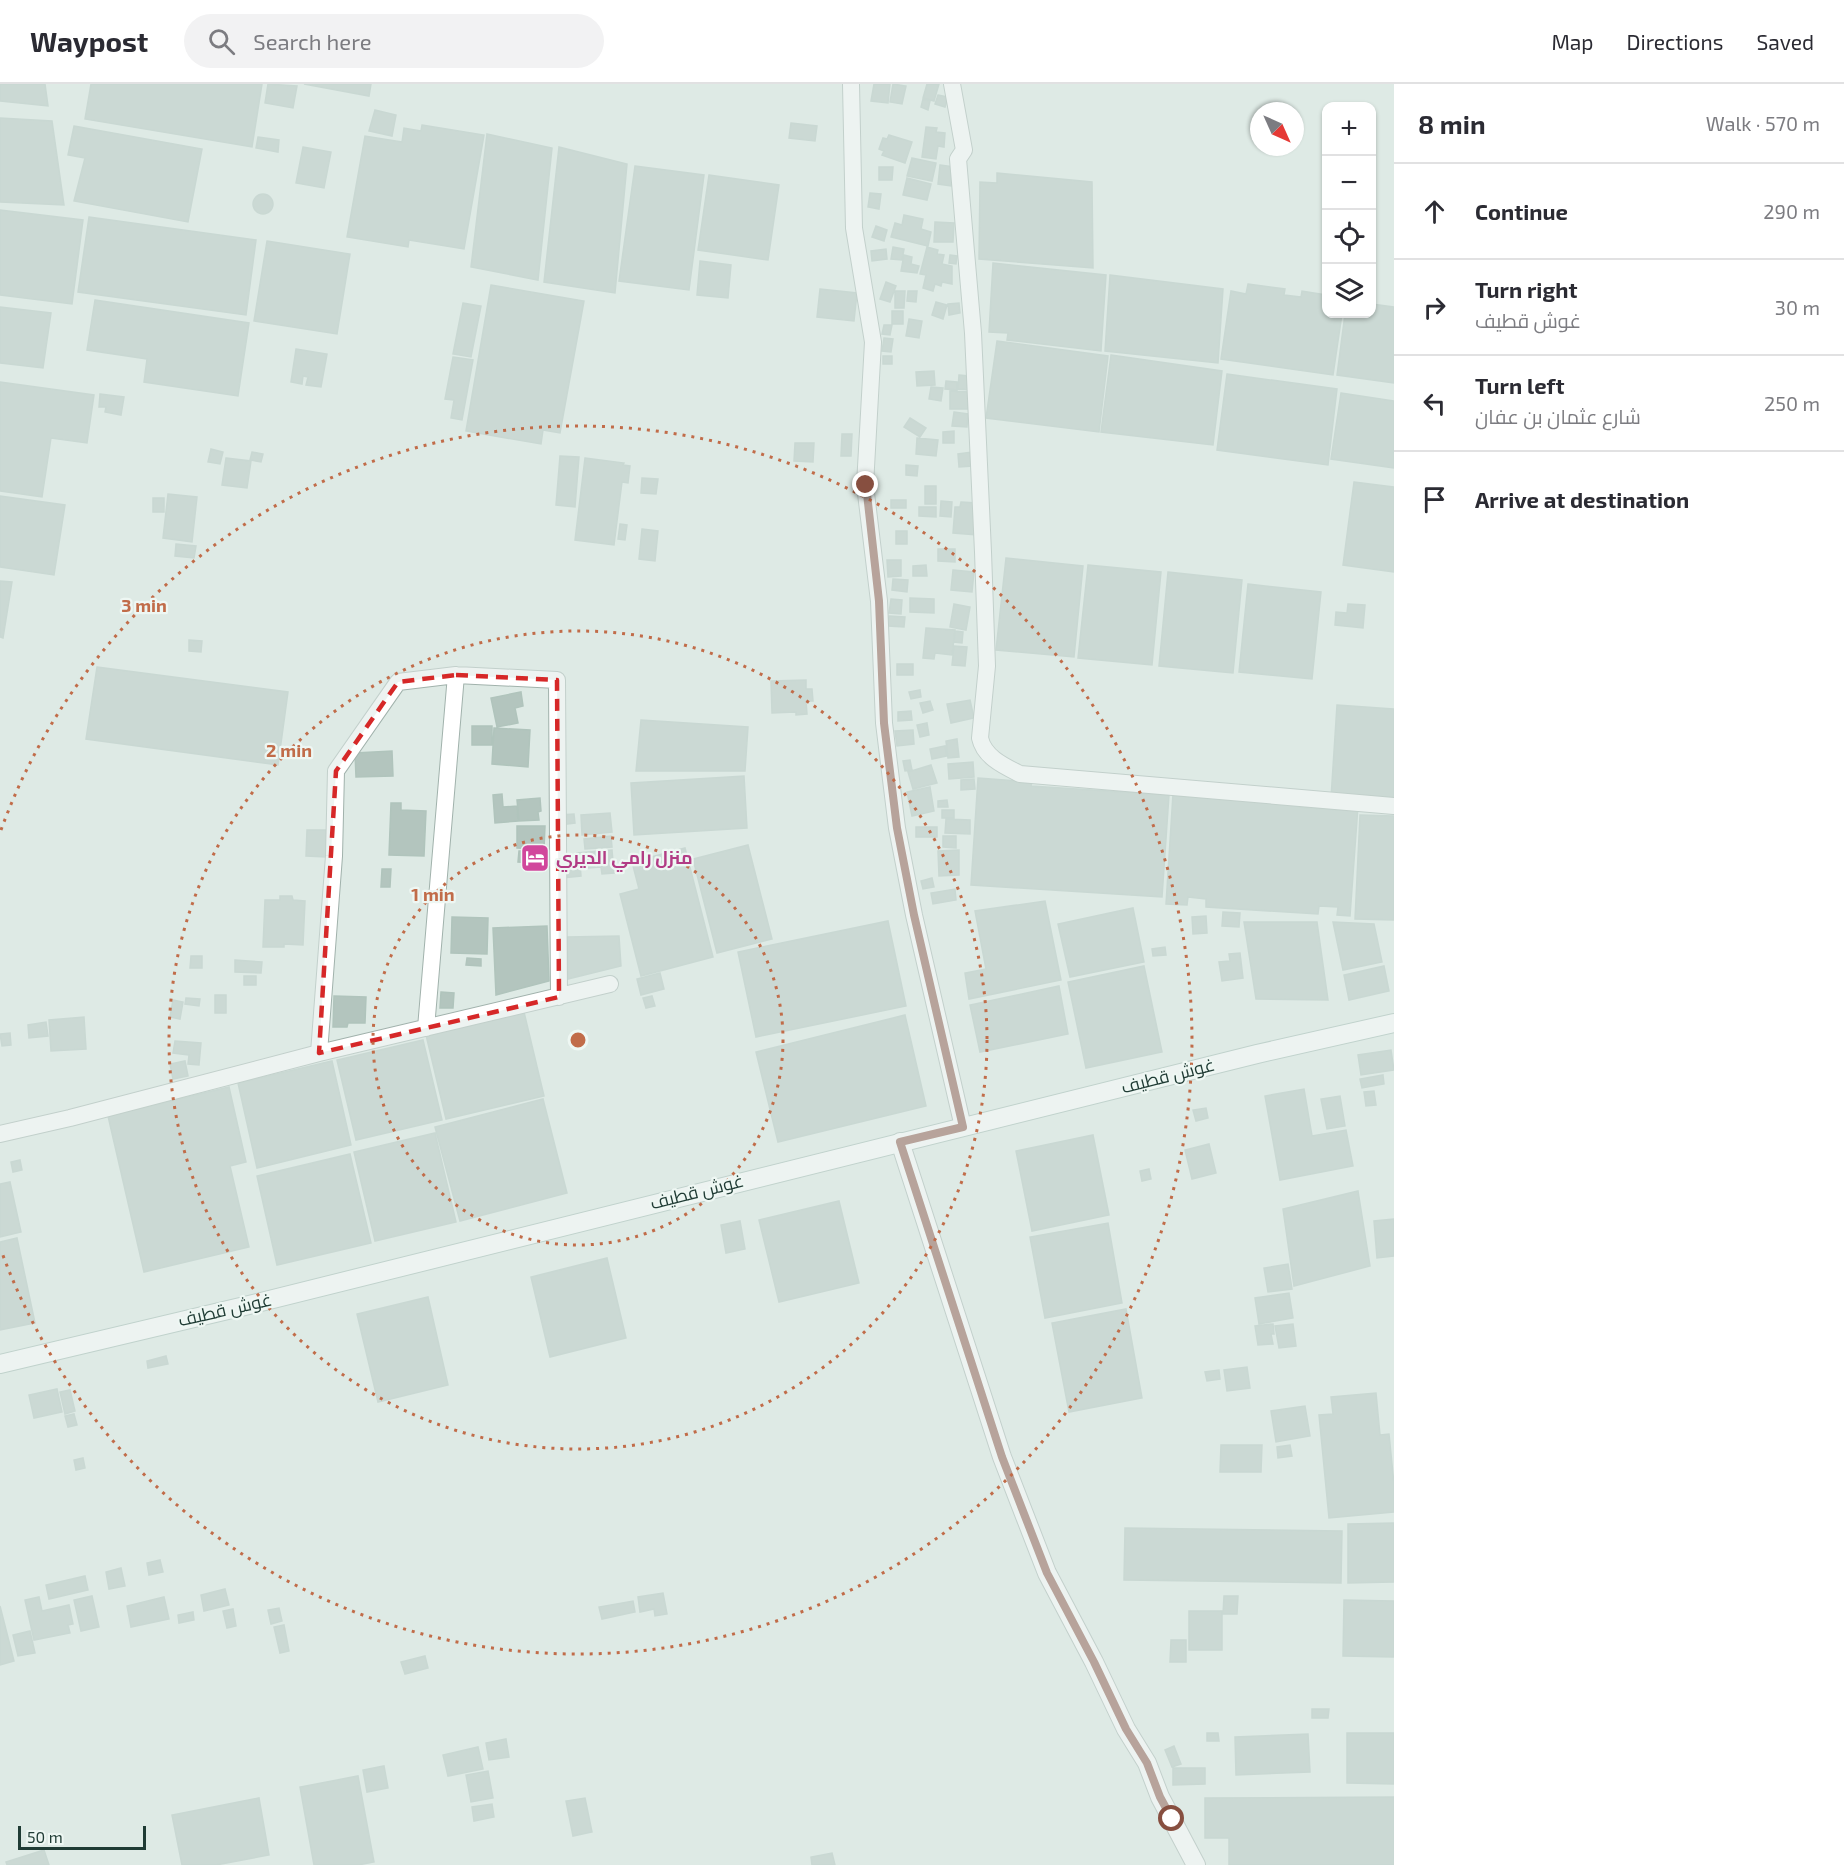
<!DOCTYPE html>
<meta charset="utf-8">
<style>
body{margin:0;font-family:"Exo 2",Cairo,sans-serif;background:#f2f2f3;color:#2b2b33}
.controls{position:absolute;right:18px;top:18px;display:grid;overflow:hidden;border-radius:12px;box-shadow:0 2px 4px #0004}
.controls button{width:54px;height:54px;display:grid;place-items:center;padding:0;border:0;border-bottom:2px solid #e1e1e2;background:#fff;color:#2b2b33;font:30px sans-serif}
.compass{position:absolute;left:1250px;top:18px;width:54px;height:54px;border-radius:50%;background:#fff;box-shadow:0 2px 4px #0004;rotate:135deg}
.scale{position:absolute;left:18px;bottom:15px;width:128px;box-sizing:border-box;padding-left:6px;border:3px solid #1f3b34;border-top:0;font-size:16px;line-height:21px;white-space:nowrap;color:#1f3b34;-webkit-text-stroke:4px #eef7f3;paint-order:stroke}
.stop{position:absolute;width:18px;height:18px;margin:-14px;border:4px solid #874f40;border-radius:50%;background:#fff}
.stop.end{background:#874f40;border-color:#fff;box-shadow:0 2px 6px #0008}
.list{margin:0;padding:0;list-style:none}
h2{display:flex;justify-content:space-between;align-items:center;height:78px;margin:0;padding:0 24px;font-size:26px}
h2 small{font-size:20px;font-weight:400;color:#7c7c81}
.list li{display:grid;grid-template-columns:39px 1fr auto;gap:18px;align-items:center;box-sizing:border-box;height:96px;padding:0 24px;border-top:2px solid #e1e1e2}
.list b{display:block;font-size:22px;white-space:nowrap}
.list p{margin:0;font-size:20px;white-space:nowrap;color:#7c7c81}
.list em{font-size:20px;font-style:normal;color:#7c7c81}
.icon{flex:none;width:33px;height:33px;fill:none;stroke:currentColor;stroke-width:2;stroke-linecap:round;stroke-linejoin:round}
.map{position:relative;flex:none;width:1394px;height:1781px;overflow:hidden}
header{display:flex;align-items:center;gap:36px;box-sizing:border-box;height:84px;padding:0 30px;background:#fff;border-bottom:2px solid #e1e1e2}
header strong{font-size:28px}
nav{display:flex;gap:33px;margin-inline-start:auto;font-size:21px}
.search{width:420px;height:54px;background:#f2f2f3;display:flex;align-items:center;gap:15px;box-sizing:border-box;padding:0 21px;border-radius:33px;color:#7c7c81;font-size:22px}
main{display:flex}
aside{flex:1;background:#fff}
.map>svg:first-child{display:block}
.building{fill:#b3c5be;stroke:#b0c4bc;stroke-width:1.5}
.lines{fill:none;stroke-linecap:round;stroke-linejoin:round}
.minor-casing{stroke:#a1b2ac;stroke-width:18}
.tertiary-casing{stroke:#a1b2ac;stroke-width:20}
.secondary-casing{stroke:#9db7ae;stroke-width:20}
.minor{stroke:#fff;stroke-width:16}
.tertiary{stroke:#fff;stroke-width:18}
.secondary{stroke:#fff;stroke-width:18}
.route{stroke:#874f40;stroke-width:8}
.marked{fill:none;stroke:#d62828;stroke-width:4.5;stroke-dasharray:12 8;stroke-linejoin:round}
.ring{fill:none;stroke:#c16c49;stroke-width:3;stroke-dasharray:3 6}
.labels{text-anchor:middle;stroke-width:4.5;stroke-linejoin:round;paint-order:stroke}
.hotel-label{font-size:18px;font-weight:bold;fill:#b23c85;stroke:#eef7f3;text-anchor:start}
.street-label{font-size:18px;fill:#1f3b34;stroke:#eef7f3}
.centre{fill:#c16c49;stroke:#eef7f3;stroke-width:3}
.ring-label{font-size:18px;text-anchor:middle;font-weight:bold;fill:#c16c49;stroke:#eef7f3;stroke-width:4.5;stroke-linejoin:round;paint-order:stroke}
</style>
<header>
<strong>Waypost</strong>
<div class="search"><svg class="icon" aria-label="search" viewBox="0 0 24 24"><circle cx="10" cy="10" r="6"/><path d="M15 15l6 6"/></svg>Search here</div>
<nav><a>Map</a><a>Directions</a><a>Saved</a></nav>
</header>
<main>
<div class="map">
<svg width="1394" height="1781" viewBox="0 0 1394 1781">
<rect width="100%" height="100%" fill="#deeae5"/>
<!-- building -->
<path class="building" d="M0,0H45L48,22L0,17Z
M91,0H262L252,63L85,35Z
M268,0L297,2L293,24L265,19Z
M304,0H371L369,12Z
M874,0H890L888,19L871,17Z
M893,0L906,2L902,20L890,18Z
M927,0H939L934,17L923,14Z
M938,11L948,13L945,23L935,20Z
M923,15L930,17L928,26L921,23Z
M375,26L396,31L392,52L369,47Z
M0,34L52,37L64,121L0,118Z
M791,39L817,42L815,57L789,54Z
M422,41L484,51L464,165L409,156L408,163L347,153L365,52L402,58L404,44L421,47Z
M74,42L202,65L188,138L74,117L85,74L68,71Z
M926,43L937,44L936,48L945,49L944,63L938,62L936,75L922,73Z
M487,50L552,64L538,196L471,183Z
M889,51L912,58L905,79L882,71L884,67L879,65L883,54L887,55Z
M258,53L279,56L278,68L256,64Z
M303,63L331,68L324,104L296,99Z
M559,63L627,80L615,209L544,198Z
M912,74L936,79L932,97L907,92Z
M940,81L954,83L951,102L938,100Z
M635,82L704,91L689,206L619,197Z
M879,83H893L892,96H879Z
M997,89L1092,98L1093,184L979,175L980,98L997,99Z
M709,91L779,101L768,176L698,166Z
M907,94L931,100L927,116L903,111Z
M870,109L881,110L879,125L868,123Z
M253 120a10 10 0 1 1 20 0a10 10 0 1 1-20 0Z
M0,126L83,136L72,220L0,211Z
M904,131L923,135L921,145L931,148L928,162L891,153L895,139L902,141Z
M89,133L256,156L246,231L78,208Z
M935,138L954,139L953,158H934Z
M876,142L887,146L884,157L872,153Z
M267,157L350,170L337,250L254,237Z
M893,163L904,165L902,176L891,175Z
M927,163L938,166L937,170L944,171L942,180L952,182V200L942,198L941,202L935,200L933,207L923,204L926,191L920,190Z
M886,165L887,175L872,177L871,167Z
M904,171L912,173L911,180L919,182L917,189L901,187Z
M950,171L957,172L956,180L949,179Z
M700,177L731,181L728,214L697,211Z
M993,179L1106,191L1101,267L1007,256L1008,249L989,248Z
M1110,191L1223,205L1218,279L1105,267Z
M886,198L896,202L890,218L880,215Z
M1248,200L1285,205L1284,211L1301,213L1302,207L1326,211V230H1342L1333,291L1221,275L1231,207L1246,210Z
M491,201L584,217L560,349L543,346L541,360L466,347Z
M820,205L857,209L854,237L817,233Z
M895,207H905L904,224H895Z
M908,207H917L916,218L907,217Z
M95,216L249,239L238,312L144,298L147,275L87,266Z
M936,218L947,221L943,235L932,231Z
M463,219L481,222L471,273L453,270Z
M959,219L960,229L949,231L948,220Z
M1372,220L1394,223V299L1337,291L1345,230H1372Z
M0,223L51,229L43,284L0,279Z
M892,227H903V240H892Z
M909,235L922,237L919,254L906,252Z
M884,241H892L890,251L882,250Z
M884,254L893,255L891,268L882,267Z
M997,257L1108,272L1099,348L986,334Z
M296,265L327,270L321,303L306,301L308,293L303,292L302,300L291,298Z
M1111,271L1222,287L1213,361L1101,348Z
M883,272H892V280H883Z
M453,273L473,276L462,336L451,334L454,316L445,315Z
M934,287L935,301L917,302L916,288Z
M1227,290L1337,305L1328,381L1217,366Z
M959,291L969,292V306L958,305Z
M946,297L957,298V306L945,305Z
M0,298L94,311L87,359L51,354L42,413L0,407Z
M931,303L943,304L941,317L929,315Z
M950,307L969,308L968,325H950Z
M1341,309L1394,317V384L1331,375Z
M100,310L124,313L121,331L105,328L106,323H99Z
M954,328L968,330L967,343L952,342Z
M910,334L926,344L920,353L904,343Z
M954,347V359H943V348Z
M842,350H852L851,372H841Z
M917,354L938,356L936,372L916,370Z
M795,359H814L813,378L794,377Z
M211,365L223,368L220,380L208,378Z
M252,368L263,370L261,378L250,376Z
M972,368L973,382L959,383L958,370Z
M560,372L579,373L575,423L556,421Z
M226,374L251,377L247,404L222,401Z
M585,374L624,379L623,381L630,382L628,399L622,398L614,461L575,456Z
M906,381L918,382L917,392L906,391Z
M642,394L658,395L656,410L641,409Z
M1354,398L1394,403V488L1343,481Z
M925,402H936V420H925Z
M168,410L197,413L192,458L163,454Z
M0,412L65,421L54,491L0,483Z
M153,414H164V428H153Z
M891,416H906V424H891Z
M941,417L952,418L951,433L940,432Z
M961,418L977,419V451L953,449L955,423H960Z
M919,423H936V433L919,432Z
M620,440L627,441L625,456L618,455Z
M642,445L658,447L655,477L639,475Z
M896,447H907V460H896Z
M176,460L196,462L194,474L175,472Z
M938,465H955V478L938,477Z
M1006,474L1083,482L1074,573L996,566Z
M887,476H901V492L888,493Z
M926,481L927,492H913V482Z
M1088,481L1161,488L1152,581L1078,574Z
M953,486L974,488L972,508L951,506Z
M1168,488L1242,496L1233,589L1159,582Z
M893,495L908,496L907,508L892,506Z
M0,497L12,498L3,554L0,553Z
M1248,500L1321,508L1312,595L1239,588Z
M910,514L934,515V529L910,528Z
M891,515L902,516L901,530L889,529Z
M954,520L970,523L966,546L950,543Z
M1348,520L1365,521L1363,544L1335,541L1336,528L1347,529Z
M889,532L905,533L904,543L888,542Z
M926,544L955,546L952,571L935,569L934,575L923,574Z
M955,547L963,548L962,559L954,558Z
M189,556L202,557L201,568L189,567Z
M954,562L967,563L965,582L952,581Z
M897,580H913V591H897Z
M97,583L288,608L278,681L86,655Z
M806,596V605H812L813,617H806L807,630L796,631V628L772,629L771,597Z
M920,606L921,613L911,615L909,608Z
M521,608L523,622L515,624L518,639L497,643L491,614Z
M970,616L974,634L951,639L947,620Z
M930,617L933,626L923,629L920,619Z
M1337,621L1394,625V718L1331,714Z
M911,627L912,636L898,637V628Z
M641,636L748,643L745,687H636Z
M927,639L929,651L920,653L917,641Z
M472,642H492V661H472Z
M494,644L530,646L528,683L492,680Z
M913,646L914,660L897,662L895,647Z
M957,655L959,673L948,674L946,657Z
M945,662L947,672L932,675L930,665Z
M392,667L393,692L356,693L355,669Z
M910,676L912,686L905,687L903,677Z
M973,678L974,693L949,695L948,680Z
M931,681L937,699L913,705L908,688Z
M744,692L747,744L634,751L631,699Z
M978,694L1032,698L1031,702L1169,711L1162,813L971,801Z
M974,695L975,705L961,706V696Z
M930,703L934,727L912,732L907,708Z
M502,710L503,723L517,722L518,737L495,739L493,711Z
M1173,710L1298,718V723L1337,726V720L1358,722L1350,832L1337,831L1338,823L1319,822L1318,830L1206,823V815L1188,813L1187,821L1166,820Z
M540,714L541,727L538,728L539,736L519,737L517,716Z
M947,716L948,723H938V717Z
M391,719H401V726L426,727L424,772L389,771Z
M942,726H954V734H942Z
M610,729L612,748L582,751L581,731Z
M574,730L575,739L560,741L559,731Z
M1360,731L1394,732V836L1355,835Z
M946,735L970,736V750L945,749Z
M517,742H545L544,765L517,764Z
M916,743H937V753H916Z
M307,746H327L326,773L306,772Z
M611,752L612,763L585,765L584,755Z
M943,752H956V764L943,763Z
M748,761L772,855L717,869L693,775Z
M685,764L713,873L641,892L620,810L639,805L632,778Z
M612,766L614,789L602,790L601,783L588,784V778L578,779L577,769Z
M959,766V791L939,792L938,767Z
M519,767H533V779L518,778Z
M580,780L581,792L562,794L561,782Z
M382,785H391L390,803H381Z
M932,794L934,803L923,805L921,797Z
M955,805L956,816L933,820L931,809Z
M280,812H292L293,816L305,817L303,861L284,860V863H263L265,816H280Z
M1045,817L1061,896L969,915L965,889L986,885L975,827Z
M1133,824L1144,878L1070,893L1058,840Z
M1223,828L1240,829L1239,843L1222,842Z
M1206,832L1207,849L1193,850L1192,833Z
M452,833L488,834L487,870L451,869Z
M888,837L906,922L756,953L738,868Z
M1244,838H1317L1328,916L1256,915Z
M1333,838L1374,840L1382,878L1343,886Z
M547,842L549,897L496,911L493,844Z
M619,852L621,882L568,895L567,853Z
M1165,863L1166,871L1153,872L1152,865Z
M1240,869L1243,894L1222,897L1219,878L1230,877L1229,870Z
M191,872H202V884H190Z
M467,874L481,875V882L466,881Z
M235,876L262,878L261,889L235,888Z
M1144,882L1162,968L1086,984L1068,898Z
M1384,882L1389,907L1349,916L1344,891Z
M660,889L664,905L641,911L637,895Z
M244,892H256V901H244Z
M1059,902L1068,950L980,968L970,921Z
M441,908L454,909L453,924H440Z
M215,911H226V929H215Z
M334,912L366,913L365,939H348L347,943H333Z
M652,912L655,922L646,924L643,914Z
M186,914L200,915L199,922L185,920Z
M173,916L183,918L180,935L170,933Z
M524,928L544,1012L446,1035L426,951Z
M905,931L926,1022L778,1058L756,968Z
M84,933L86,965L51,967L49,936Z
M46,938L48,952L29,954L28,941Z
M10,949L11,961L2,962L0,950Z
M423,956L442,1036L356,1056L337,976Z
M175,957L201,959L199,981L188,980L189,971L173,969Z
M1391,966L1394,986L1361,991L1358,971Z
M185,977L188,992L173,995L170,980Z
M332,977L351,1061L257,1084L238,999Z
M1383,991L1384,1000L1362,1004L1360,995Z
M229,1003L246,1078L230,1082L249,1163L144,1188L108,1032Z
M1304,1005L1312,1052L1346,1046L1353,1082L1280,1096L1265,1012Z
M1374,1007L1376,1021L1366,1022L1364,1008Z
M1340,1012L1345,1042L1327,1045L1321,1015Z
M543,1015L567,1109L460,1137L435,1043Z
M1206,1024L1208,1034L1196,1037L1193,1026Z
M435,1049L456,1138L375,1157L354,1068Z
M1093,1051L1109,1131L1032,1147L1016,1067Z
M1209,1060L1216,1089L1192,1095L1185,1066Z
M350,1070L371,1159L277,1181L257,1092Z
M20,1076L22,1086L13,1088L11,1078Z
M1149,1085L1151,1095L1142,1097L1140,1087Z
M10,1098L21,1148L0,1153V1100Z
M1358,1107L1370,1182L1294,1202L1283,1125Z
M839,1117L859,1199L779,1218L759,1136Z
M1394,1135V1172L1377,1174L1374,1137Z
M740,1137L745,1165L726,1169L721,1141Z
M1108,1139L1122,1219L1045,1234L1030,1153Z
M17,1154L35,1239L0,1246V1158Z
M607,1174L626,1254L550,1273L531,1193Z
M1288,1180L1292,1205L1268,1208L1264,1184Z
M1289,1209L1293,1234L1259,1240L1255,1214Z
M428,1213L448,1301L378,1318L357,1230Z
M1126,1225L1142,1314L1069,1328L1052,1239Z
M1273,1240L1274,1250H1271L1273,1260L1258,1261L1255,1242Z
M1293,1240L1296,1262L1279,1264L1275,1242Z
M166,1272L168,1280L148,1284L147,1277Z
M1247,1283L1250,1304L1227,1307L1224,1286Z
M1219,1286L1220,1295L1207,1297L1205,1288Z
M57,1305L62,1328L34,1334L29,1311Z
M70,1306L75,1327L65,1330L60,1308Z
M1376,1309L1380,1351L1389,1350L1394,1400V1428L1329,1434L1319,1331L1333,1330L1331,1313Z
M1305,1322L1310,1352L1276,1358L1271,1327Z
M74,1330L77,1341L68,1343L65,1332Z
M1221,1361H1262L1261,1388H1220Z
M1290,1361L1292,1372L1278,1374L1277,1363Z
M83,1374L85,1384L76,1386L74,1376Z
M1394,1439V1498L1348,1499V1440Z
M1125,1444L1342,1447L1341,1499L1124,1496Z
M160,1476L163,1488L149,1491L147,1479Z
M121,1484L125,1502L109,1505L106,1488Z
M85,1492L88,1506L49,1515L46,1501Z
M225,1505L229,1521L204,1527L201,1511Z
M663,1509L667,1530L655,1532L654,1525L640,1528L638,1513Z
M92,1512L99,1543L81,1547L74,1516Z
M1224,1512H1238L1237,1530H1223Z
M39,1513L42,1527L69,1521L73,1540L68,1541L70,1549L34,1556L25,1516Z
M164,1513L169,1535L131,1543L127,1522Z
M1344,1516L1394,1517V1573L1343,1572Z
M633,1517L635,1528L602,1535L599,1523Z
M0,1522L14,1577L0,1581Z
M279,1524L282,1537L271,1540L268,1526Z
M233,1525L236,1542L227,1544L223,1527Z
M1189,1527H1222V1566H1189Z
M193,1528L194,1536L179,1539L178,1531Z
M284,1541L289,1567L280,1569L274,1543Z
M30,1547L35,1569L18,1572L13,1551Z
M1171,1556H1186V1578H1170Z
M425,1572L428,1584L405,1590L401,1578Z
M1312,1625H1329L1328,1634H1312Z
M1207,1649H1218L1219,1657H1207Z
M1347,1649H1394V1700L1347,1699Z
M1308,1650L1310,1688L1236,1691L1235,1653Z
M506,1655L509,1673L489,1676L486,1659Z
M1174,1662L1181,1680L1172,1683L1165,1666Z
M478,1663L483,1685L448,1692L443,1671Z
M384,1682L388,1704L367,1708L363,1686Z
M1173,1684H1205V1700L1173,1701Z
M488,1687L493,1714L471,1718L466,1691Z
M358,1692L374,1778L358,1781H314L300,1703Z
M1394,1713V1781H1229V1754H1205V1714Z
M259,1714L269,1771L216,1781H182L172,1731Z
M585,1714L592,1748L573,1752L566,1717Z
M492,1720L494,1733L474,1737L472,1723Z
M44,1766L49,1781H7L6,1778Z
M832,1769L835,1781H812L811,1773Z"/>
<g class="lines">
<!-- minor casing -->
<g class="minor-casing">
<path id="minor" d="M851,0L854,144L873,258L865,401L879,517L884,639L897,744L914,831L963,1043
M952,0L964,66L958,75L973,249L983,468L987,582L980,654C984,673 1004,682 1020,690L1394,722
M426,944L456,591
M319,969L334,772L336,687L398,598L456,591L557,596L559,913
M0,1050L70,1034L319,969L610,900"/>
</g>
<!-- tertiary casing -->
<g class="tertiary-casing">
<path id="tertiary" d="M900,1058L1002,1373L1047,1489L1094,1578L1126,1645L1147,1679L1160,1713L1196,1781"/>
</g>
<!-- secondary casing -->
<g class="secondary-casing">
<path id="secondary" d="M0,1280L249,1221L1257,970L1394,939"/>
</g>
<!-- minor -->
<use href="#minor" class="minor"/>
<!-- tertiary -->
<use href="#tertiary" class="tertiary"/>
<!-- secondary -->
<use href="#secondary" class="secondary"/>
</g>
<g class="lines">
<!-- route -->
<path class="route" d="M866,401L879,517L884,639L897,744L914,831L963,1043L900,1058L1002,1373L1047,1489L1094,1578L1126,1645L1147,1679L1160,1713L1172,1735"/>
</g>
<!-- marked area -->
<path d="M0 0H1394V1781H0ZM456,591L557,596L559,913L319,969L336,687L398,598Z" fill="#deeae5" fill-opacity=".55" fill-rule="evenodd"/>
<path class="marked" d="M456,591L557,596L559,913L319,969L336,687L398,598Z"/>
<!-- distance rings -->
<g class="ring">
<circle cx="578" cy="956" r="205"/>
<circle cx="578" cy="956" r="409"/>
<path d="M1 746A614 614 0 1 1 1 1166"/>
</g>
<!-- icons -->
<defs>
<g id="hotel-square" transform="scale(1.5)"><rect x="-9" y="-9" width="18" height="18" rx="4" fill="#d1479c" stroke="#eef7f3"/><path d="M-6-4.5h1.5V1H6V5H4.5V3h-9V5H-6ZM-4 0a1.8 1.8 0 1 1 3.6 0ZM.5 0V-2.5h3Q6-2.5 6 0Z" fill="#fff"/></g>
</defs>
<g fill-rule="evenodd">
<use href="#hotel-square" x="535" y="774"/>
</g>
<g class="labels">
<!-- hotel labels -->
<g class="hotel-label">
<text x="556" y="780">منزل رامي الديري</text>
</g>
<!-- street labels -->
<g class="street-label">
<text transform="translate(1168 992) rotate(-14)" y="6">غوش قطيف</text>
<text transform="translate(697 1108) rotate(-14)" y="6">غوش قطيف</text>
<text transform="translate(225 1226) rotate(-13)" y="6">غوش قطيف</text>
</g>
</g>
<circle cx="578" cy="956" r="9" class="centre"/>
<g class="ring-label">
<text x="144" y="528">3 min</text>
<text x="289" y="673">2 min</text>
<text x="433" y="817">1 min</text>
</g>
</svg>
<div class="controls">
<button>+</button>
<button>−</button>
<button><svg class="icon" aria-label="locate" viewBox="0 0 24 24"><circle cx="12" cy="12" r="6"/><path d="M12 2v4M12 18v4M2 12h4M18 12h4"/></svg></button>
<button><svg class="icon" aria-label="layers" viewBox="0 0 24 24"><path d="M12 4l9 5-9 5-9-5zM3 14l9 5 9-5"/></svg></button>
</div>
<svg class="compass" viewBox="-18 -18 36 36"><path d="M0-13l5 13h-10z" fill="#e53935"/><path d="M0 13l5-13h-10z" fill="#7c7c81"/></svg>
<div class="scale">50 m</div>
<div class="stop" style="left:1172px;top:1735px"></div>
<div class="stop end" style="left:866px;top:401px"></div>
</div>
<aside>
<h2>8 min<small>Walk · 570 m</small></h2>
<ul class="list">
<li><svg class="icon" aria-label="ahead" viewBox="0 0 24 24"><path d="M12 20V5M6 11l6-6 6 6"/></svg><div><b>Continue</b></div><em>290 m</em></li>
<li><svg class="icon" aria-label="right" viewBox="0 0 24 24"><path d="M7 20v-9h11M14 6l5 5-5 5"/></svg><div><b>Turn right</b><p>غوش قطيف</p></div><em>30 m</em></li>
<li><svg class="icon" aria-label="left" viewBox="0 0 24 24"><path d="M17 20v-9H6M10 6l-5 5 5 5"/></svg><div><b>Turn left</b><p>شارع عثمان بن عفان</p></div><em>250 m</em></li>
<li><svg class="icon" aria-label="arrive" viewBox="0 0 24 24"><path d="M6 21V4h12l-3 4 3 4H6"/></svg><div><b>Arrive at destination</b></div></li>
</ul>
</aside>
</main>
